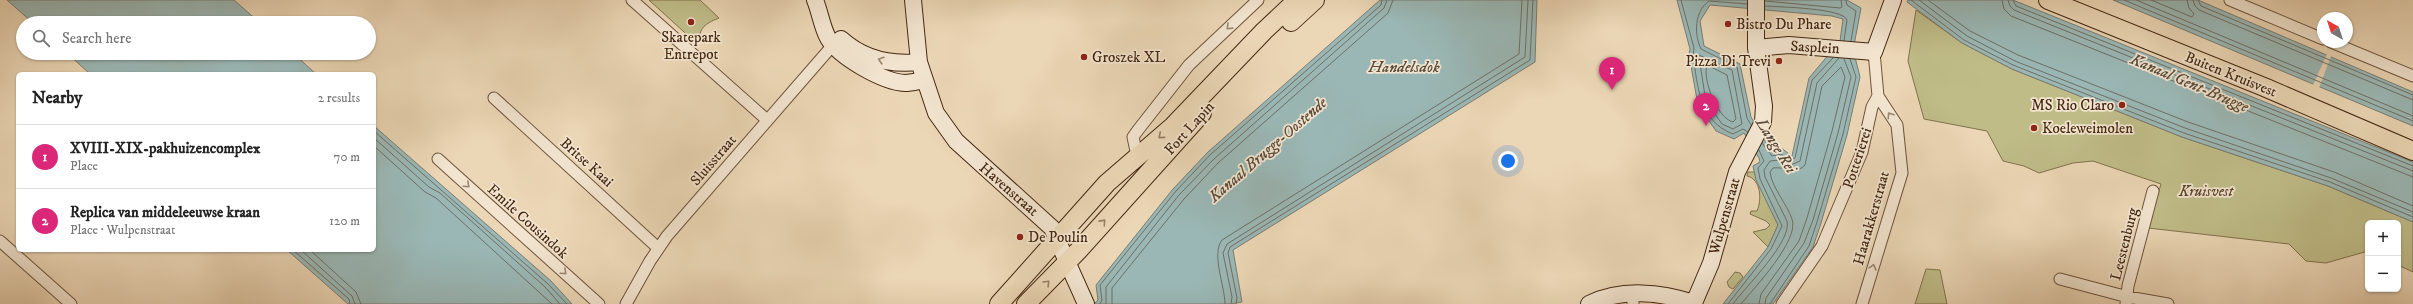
<!DOCTYPE html>
<meta charset="utf-8">
<style>
body{margin:0;font-family:"IM FELL DW Pica",serif;background:#f6f6f6;color:#222}
.controls{position:absolute;right:12px;bottom:12px;display:grid;overflow:hidden;border-radius:6px;box-shadow:0 1px 3px #0004}
.controls button{width:36px;height:36px;display:grid;place-items:center;padding:0;border:0;border-bottom:1px solid #e0e0e0;background:#fff;color:#222;font:20px sans-serif}
.compass{position:absolute;left:2317px;top:12px;width:36px;height:36px;border-radius:50%;background:#fff;box-shadow:0 1px 3px #0004;rotate:321deg}
.you{position:absolute;left:1508px;top:161px;width:14px;height:14px;margin:-10px;border:3px solid #fff;border-radius:50%;background:#1a73e8;box-shadow:0 0 0 6px #1a73e833}
.badge{display:grid;place-items:center;width:26px;height:26px;border-radius:50%;background:#db2777;color:#fff;font-size:13px;font-weight:700}
.pin{position:absolute;translate:-50% -33px;filter:drop-shadow(0 1px 2px #0008)}
.pin::after{content:'';position:absolute;top:21px;width:14px;height:12px;background:inherit;clip-path:polygon(0 0,100% 0,50% 100%)}
.list{margin:0;padding:0;list-style:none}
h2{display:flex;justify-content:space-between;align-items:center;height:52px;margin:0;padding:0 16px;font-size:17px}
h2 small{font-size:13px;font-weight:400;color:#767676}
.list li{display:grid;grid-template-columns:26px 1fr auto;gap:12px;align-items:center;box-sizing:border-box;height:64px;padding:0 16px;border-top:1px solid #e0e0e0}
.list b{display:block;font-size:15px;white-space:nowrap}
.list p{margin:0;font-size:13px;white-space:nowrap;color:#767676}
.list em{font-size:13px;font-style:normal;color:#767676}
.icon{flex:none;width:22px;height:22px;fill:none;stroke:currentColor;stroke-width:2;stroke-linecap:round;stroke-linejoin:round}
.map{position:relative;flex:none;width:2413px;height:304px;overflow:hidden}
.search{position:absolute;background:#fff;box-shadow:0 1px 3px #0004;left:16px;top:16px;width:360px;height:44px;display:flex;align-items:center;gap:10px;box-sizing:border-box;padding:0 14px;border-radius:22px;color:#767676;font-size:15px}
.panel{position:absolute;background:#fff;box-shadow:0 1px 3px #0004;left:16px;top:72px;width:360px;height:180px;border-radius:6px}
.map>svg:first-child{display:block}
.green{fill:#bfbc88;stroke:#82724d}
.water{fill:#9ab7b5;stroke:#787d74;fill-rule:evenodd}
.pier{fill:#ebd6b5}
.lines{fill:none;stroke-linecap:round;stroke-linejoin:round}
.shore{stroke:#6f6f64;stroke-width:1}
.street-casing{stroke:#6e533b;stroke-width:13}
.secondary-casing{stroke:#442712;stroke-width:18}
.primary-casing{stroke:#442712;stroke-width:20}
.street{stroke:#f2e4cf;stroke-width:11}
.secondary{stroke:#f2e4cf;stroke-width:16}
.primary{stroke:#ebd6b5;stroke-width:18}
.oneway{stroke:#9b8670}
.oneway2{stroke:#987e64}
.poi-dot{fill:#8f2418;stroke:#f2e4cf;stroke-width:1.5}
.labels{text-anchor:middle;stroke-width:3.5;stroke-linejoin:round;paint-order:stroke}
.poi-label{font-size:15px;fill:#442712;stroke:#f2e4cf;text-anchor:start}
.street-label{font-size:15px;fill:#442712;stroke:#f2e4cf}
.park-label{font-size:15px;font-style:italic;fill:#5d452a;stroke:#f2e4cf}
.water-label{font-size:16px;font-style:italic;fill:#5a4b3b;stroke:#f2e4cf}
</style>
<div class="map">
<svg width="2413" height="304" viewBox="0 0 2413 304">
<rect width="100%" height="100%" fill="#ebd6b5"/>
<filter id="stains"><feTurbulence type="fractalNoise" baseFrequency=".005" numOctaves="4"/><feColorMatrix values="0 0 0 0 .2 0 0 0 0 .09 0 0 0 0 .02 0 0 0 .5 -.17"/></filter>
<radialGradient id="worn" r=".72"><stop offset=".6" stop-color="#630" stop-opacity="0"/><stop offset="1" stop-color="#630" stop-opacity=".3"/></radialGradient>
<!-- green -->
<path class="green" d="M649,0H700L719,18C709,22 698,27 700,40L695,42Z
M1916,10L1962,43L2012,69L2182,137L2328,186L2413,222V272L2398,265V223H2368V251L2326,263L2306,261L2289,244L2148,228L2161,184L2093,161L2073,163L2039,173L2024,166L2003,161L1987,131L1924,119L1908,61Z
M1748,172H1754L1778,225L1768,247L1753,232L1766,229L1770,225L1766,221L1750,214L1751,211H1757C1762,200 1761,179 1747,176Z
M1926,269L1940,270L1947,304H1915Z
M1735,272L1740,273L1743,277L1733,289L1729,287L1727,282Z"/>
<!-- water -->
<path class="water" d="M7,0H234L260,23H33Z
M1380,0H1537L1535,62L1233,250L1242,302L1230,304H1094L1098,300L1096,285L1173,189L1208,152Z
M1677,0H1847L1861,8L1852,56L1855,57L1860,77L1847,135L1821,223L1813,247L1773,304H1723L1768,247L1778,225L1756,180L1753,166L1760,162L1759,158L1744,133L1734,139L1716,131L1698,105L1689,55L1690,49ZM1710,5L1832,16L1843,19L1840,41L1809,78L1792,156L1781,148L1774,153L1771,151L1751,117L1740,64L1704,46L1700,21Z
M1908,0H2013L2413,162V222L2328,186L2182,137L2012,69L1962,43L1907,2Z
M2113,0H2198L2413,92V126Z
M67,53H293L316,74H90Z
M374,126L551,281L572,304H348L287,250H374Z"/>
<!-- pier -->
<path class="pier" d="M2327,54L2331,56L2319,88L2313,85Z"/>
<g class="lines">
<!-- shore -->
<path class="shore" d="M1681,0L1694,48L1693,56C1698,87 1699,121 1733,134L1743,129L1748,132
M1846,0L1847,5L1856,11L1851,41
M1911,0L1964,40L2013,65L2184,133L2330,182L2413,217
M1919,0L1967,36L2015,61L2185,128L2331,178L2413,212
M1928,0L1970,31L2018,55L2188,122L2334,172L2413,206
M2002,0L2004,9L2011,16L2413,177
M2008,0L2010,6L2014,10L2413,171
M2013,0L2016,6L2413,166
M2124,0L2413,121
M2136,0L2413,116
M2151,0L2192,17L2194,14L2189,8L2187,0
M2193,0L2195,6L2199,10L2413,100
M2198,0L2201,6L2413,95
M1765,1L1840,8L1842,7L1841,0
M1747,4L1709,1C1694,12 1694,34 1701,49L1737,67L1747,118L1751,125
M1765,6C1779,7 1843,8 1847,20L1844,41
M1699,55L1732,70L1742,124L1733,129L1722,124L1706,101Z
M1707,65L1727,75L1736,119L1733,122C1717,118 1702,79 1707,65Z
M374,131L548,284L567,304
M374,138L429,187L440,193L545,287L560,304
M1762,143L1772,156L1781,154L1789,160L1795,158L1812,80L1833,58
M374,146L425,192L436,198L552,304
M293,250L349,299L350,304
M301,250L352,296L355,304
M310,250L356,292L361,304
M1100,304L1102,300L1100,285L1176,191L1210,155L1381,5L1382,0
M1106,304V287L1179,195L1214,159L1384,8L1387,0
M1112,304V288L1184,199L1218,163L1388,13L1393,0
M1225,304C1225,286 1211,254 1222,240L1519,54L1522,0
M1231,304L1232,297L1223,253L1227,244L1525,57L1528,0
M1236,304L1237,298L1228,253L1230,247L1530,60L1533,0
M1728,304L1771,249L1782,226L1760,179L1758,168L1764,161L1759,150
M1733,304C1746,286 1792,242 1787,221L1765,177L1764,170L1770,161L1780,160L1791,165L1800,161L1817,83L1839,58
M1741,304C1754,288 1800,240 1792,219C1787,204 1772,188 1770,172L1773,168C1785,166 1794,176 1805,165L1822,86L1841,67L1845,77L1832,131L1807,218L1799,241L1761,294L1759,304
M1765,304L1766,298L1804,243L1813,220L1838,133L1851,77L1844,59
M1770,304L1809,246L1817,222L1843,134L1856,77L1850,59"/>
<!-- street casing -->
<g class="street-casing">
<path id="street" d="M632,0L767,120
M2230,0L2323,39
M2331,42L2413,76
M494,98L658,248
M1137,156L1133,137L1138,130L1189,65L1258,0
M438,159L599,304
M0,241L71,304
M2060,279L2128,297L2168,304
M1633,294V304
M626,304L650,261L667,236L833,45
M1782,304L1822,246L1862,152L1872,107L1878,96L1874,52
M1862,304L1902,173L1897,125L1878,96
M2126,304L2128,286L2153,191"/>
</g>
<!-- secondary casing -->
<g class="secondary-casing">
<path id="secondary" d="M815,0C820,12 822,27 828,38C839,57 883,82 905,83C911,83 918,81 924,80
M913,0L919,62L936,113L956,141L1052,228L1086,304
M841,39C863,59 891,65 919,62
M1756,48L1789,45L1874,52L1893,0
M1589,304C1621,288 1661,292 1694,303L1711,263L1737,172L1763,122L1764,106L1756,48V0"/>
</g>
<!-- primary casing -->
<g class="primary-casing">
<path id="primary" d="M2048,0L2264,87L2413,151
M1291,22L1315,0
M999,304L1107,183L1173,126L1264,31L1297,0
M1026,304L1078,251L1202,113"/>
</g>
<!-- street -->
<use href="#street" class="street"/>
<!-- secondary -->
<use href="#secondary" class="secondary"/>
<!-- primary -->
<use href="#primary" class="primary"/>
</g>
<!-- one-way arrows -->
<defs><path id="oneway-chevron" d="M-2-3.5L2.5 0L-2 3.5" fill="none" stroke-width="1.6" stroke-linecap="round" stroke-linejoin="round"/></defs>
<g class="oneway">
<use href="#oneway-chevron" transform="translate(1229 27) rotate(136)"/>
<use href="#oneway-chevron" transform="translate(881 60) rotate(-163)"/>
<use href="#oneway-chevron" transform="translate(1890 115) rotate(-124)"/>
<use href="#oneway-chevron" transform="translate(467 185) rotate(42)"/>
<use href="#oneway-chevron" transform="translate(1873 267) rotate(-74)"/>
<use href="#oneway-chevron" transform="translate(564 272) rotate(42)"/>
</g>
<g class="oneway2">
<use href="#oneway-chevron" transform="translate(1161 136) rotate(140)"/>
<use href="#oneway-chevron" transform="translate(1103 222) rotate(-48)"/>
<use href="#oneway-chevron" transform="translate(1047 283) rotate(-45)"/>
</g>
<!-- markers -->
<g class="poi-dot">
<circle cx="691" cy="22" r="4"/>
<circle cx="1728" cy="24" r="4"/>
<circle cx="1084" cy="57" r="4"/>
<circle cx="1779" cy="61" r="4"/>
<circle cx="2122" cy="105" r="4"/>
<circle cx="2034" cy="128" r="4"/>
<circle cx="1020" cy="237" r="4"/>
</g>
<g class="labels">
<!-- poi labels -->
<g class="poi-label">
<text x="1736" y="29">Bistro Du Phare</text>
<text x="691" y="42" text-anchor="middle">Skatepark<tspan x="691" dy="17">Entrepot</tspan></text>
<text x="1092" y="62">Groszek XL</text>
<text x="1771" y="66" text-anchor="end">Pizza Di Trevi</text>
<text x="2114" y="110" text-anchor="end">MS Rio Claro</text>
<text x="2042" y="133">Koeleweimolen</text>
<text x="1028" y="242">De Poulin</text>
</g>
<!-- street labels -->
<g class="street-label">
<text transform="translate(1815 47) rotate(3)" y="5">Sasplein</text>
<text transform="translate(2231 74) rotate(22)" y="5">Buiten Kruisvest</text>
<text transform="translate(1189 128) rotate(-48)" y="5">Fort Lapin</text>
<text transform="translate(1857 158) rotate(-72)" y="5">Potterierei</text>
<text transform="translate(713 160) rotate(-49)" y="5">Sluisstraat</text>
<text transform="translate(587 162) rotate(42)" y="5">Britse Kaai</text>
<text transform="translate(1009 189) rotate(41)" y="5">Havenstraat</text>
<text transform="translate(1724 216) rotate(-74)" y="5">Wulpenstraat</text>
<text transform="translate(1871 218) rotate(-74)" y="5">Haarakkerstraat</text>
<text transform="translate(528 221) rotate(42)" y="5">Emile Cousindok</text>
<text transform="translate(2124 244) rotate(-76)" y="5">Leestenburg</text>
</g>
<!-- park labels -->
<g class="park-label">
<text x="2206" y="196">Kruisvest</text>
</g>
<!-- water labels -->
<g class="water-label">
<text x="1404" y="72">Handelsdok</text>
<text transform="translate(2190 82) rotate(23)" y="6">Kanaal Gent-Brugge</text>
<text transform="translate(1777 145) rotate(58)" y="6">Lange Rei</text>
<text transform="translate(1267 149) rotate(-41)" y="6">Kanaal Brugge-Oostende</text>
</g>
</g>
<rect width="100%" height="100%" filter="url(#stains)"/>
<rect width="100%" height="100%" fill="url(#worn)"/>
</svg>
<div class="controls">
<button>+</button>
<button>−</button>
</div>
<svg class="compass" viewBox="-18 -18 36 36"><path d="M0-13l5 13h-10z" fill="#e53935"/><path d="M0 13l5-13h-10z" fill="#767676"/></svg>
<div class="you"></div>
<div class="pin badge" style="left:1612px;top:90px">1</div>
<div class="pin badge" style="left:1706px;top:126px">2</div>
<div class="search"><svg class="icon" aria-label="search" viewBox="0 0 24 24"><circle cx="10" cy="10" r="6"/><path d="M15 15l6 6"/></svg>Search here</div>
<section class="panel">
<h2>Nearby<small>2 results</small></h2>
<ul class="list">
<li><span class="badge">1</span><div><b>XVIII-XIX-pakhuizencomplex</b><p>Place</p></div><em>70 m</em></li>
<li><span class="badge">2</span><div><b>Replica van middeleeuwse kraan</b><p>Place · Wulpenstraat</p></div><em>120 m</em></li>
</ul>
</section>
</div>
